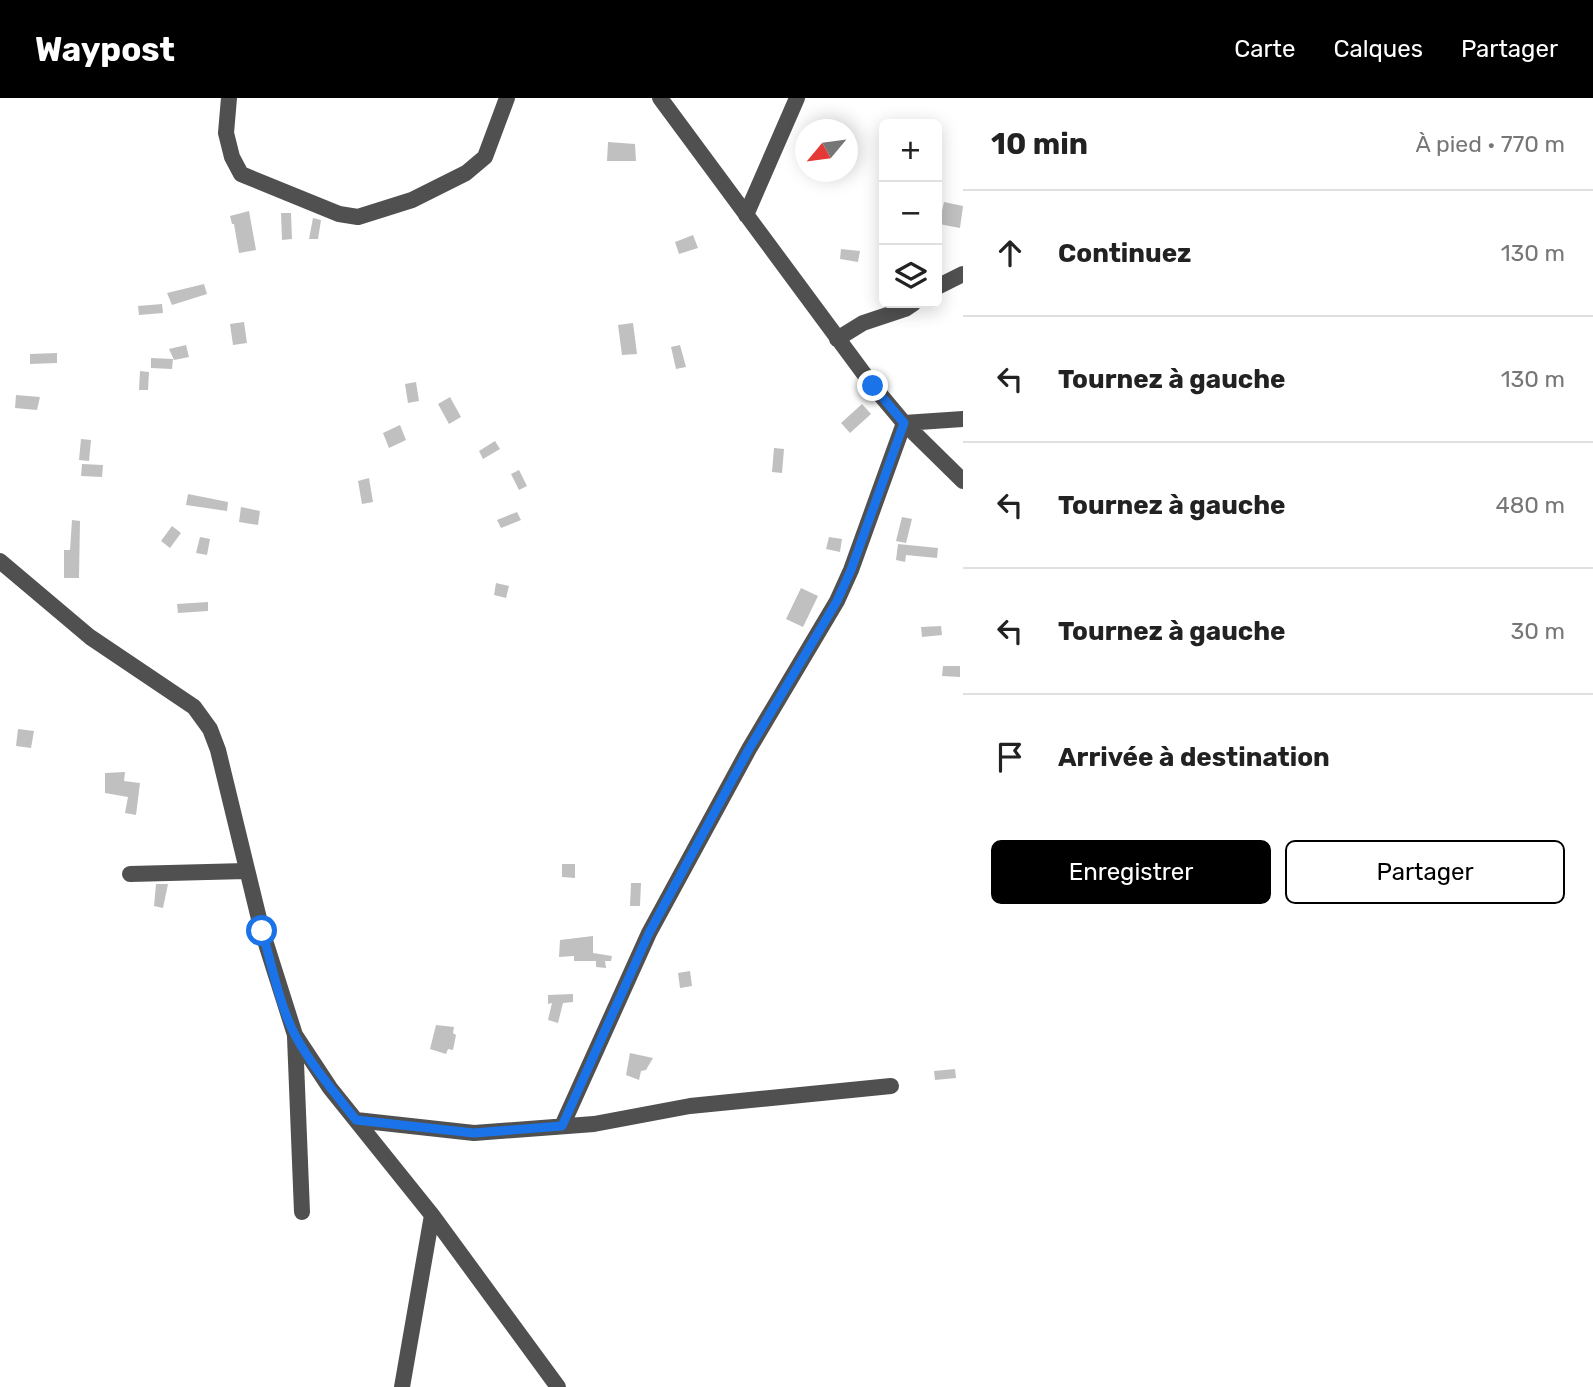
<!DOCTYPE html>
<html lang="fr">
<meta charset="utf-8">
<style>
body{margin:0;font-family:Rubik,sans-serif;background:#f2f2f2;color:#222}
.controls{position:absolute;right:21px;top:21px;display:grid;overflow:hidden;border-radius:10px;box-shadow:0 4px 18px #0003}
.controls button{width:63px;height:63px;display:grid;place-items:center;padding:0;border:0;border-bottom:2px solid #e0e0e0;background:#fff;color:#222;font:35px sans-serif}
.compass{position:absolute;left:795px;top:21px;width:63px;height:63px;border-radius:50%;background:#fff;box-shadow:0 4px 18px #0003;rotate:241deg}
.stop{position:absolute;width:21px;height:21px;margin:-16px;border:5px solid #1a73e8;border-radius:50%;background:#fff}
.stop.end{background:#1a73e8;border-color:#fff;box-shadow:0 2px 7px #0008}
.list{margin:0;padding:0;list-style:none}
h2{display:flex;justify-content:space-between;align-items:center;height:91px;margin:0;padding:0 28px;font-size:30px}
h2 small{font-size:23px;font-weight:400;color:#767676}
.list li{display:grid;grid-template-columns:46px 1fr auto;gap:21px;align-items:center;box-sizing:border-box;height:126px;padding:0 28px;border-top:2px solid #e0e0e0}
.list b{display:block;font-size:26px;white-space:nowrap}
.list em{font-size:23px;font-style:normal;color:#767676}
.actions{display:flex;gap:14px;padding:21px 28px}
.actions a{flex:1;padding:16px 0;border:2px solid #000;border-radius:10px;text-align:center;font-size:24px;color:#000}
.actions .main{background:#000;color:#fff}
.icon{flex:none;width:38px;height:38px;fill:none;stroke:currentColor;stroke-width:2;stroke-linecap:round;stroke-linejoin:round}
.map{position:relative;flex:none;width:963px;height:1289px;overflow:hidden}
header{display:flex;align-items:center;gap:42px;box-sizing:border-box;height:98px;padding:0 35px;background:#000;color:#fff}
header strong{font-size:33px}
nav{display:flex;gap:38px;margin-inline-start:auto;font-size:24px}
main{display:flex}
aside{flex:1;background:#fff}
.map>svg:first-child{display:block}
.building{fill:#c0c0c0}
.lines{fill:none;stroke-linecap:round;stroke-linejoin:round}
.minor{stroke:#505050;stroke-width:16}
.route{stroke:#1a73e8;stroke-width:9}
</style>
<header>
<strong>Waypost</strong>
<nav><a>Carte</a><a>Calques</a><a>Partager</a></nav>
</header>
<main>
<div class="map">
<svg width="963" height="1289" viewBox="0 0 963 1289">
<rect width="100%" height="100%" fill="#fff"/>
<!-- building -->
<path class="building" d="M608,44L635,46L636,63H607Z
M944,104L963,108L960,130L939,126Z
M249,113L256,152L239,155L234,126H232L230,118Z
M281,115H291L292,141L282,142Z
M313,120L321,122L318,141H309Z
M693,137L698,150L679,156L675,144Z
M841,151L860,153L858,164L840,161Z
M204,186L207,196L172,207L167,195Z
M162,206L163,215L139,217L138,208Z
M244,224L247,245L233,247L230,226Z
M633,225L637,256L622,257L618,227Z
M186,247L189,259L174,262L169,251Z
M680,247L686,269L676,271L671,249Z
M57,255V265L30,266V256Z
M151,260L173,261L172,271L151,270Z
M140,273L149,274L148,292H139Z
M416,284L419,303L408,305L405,286Z
M16,297L40,299L37,312L15,310Z
M450,299L461,319L449,326L438,306Z
M862,306L871,316L850,335L841,325Z
M400,327L406,342L389,350L383,335Z
M81,341L91,342L89,363L79,362Z
M495,343L500,351L483,361L479,353Z
M774,350L784,351L782,375L772,374Z
M82,366L103,367L102,379L81,378Z
M519,372L527,388L519,392L511,376Z
M369,380L373,404L362,406L358,383Z
M188,396L228,404L227,413L186,407Z
M241,409L260,413L258,427L239,424Z
M517,414L521,422L501,430L497,422Z
M902,419L912,421L906,445L896,443Z
M72,422L80,423L79,480H64V452H70Z
M172,428L181,435L170,450L161,443Z
M200,439L210,441L207,457L196,455Z
M829,439L842,441L840,454L826,451Z
M898,446L938,450L937,460L906,457L905,464L896,462Z
M496,485L509,488L506,500L494,497Z
M801,490L818,498L803,529L786,521Z
M208,504V513L178,515L177,506Z
M941,528L942,537L922,539L921,529Z
M943,568H960V579L942,578Z
M18,631L34,633L31,650L16,648Z
M125,674L124,683L140,685L136,717L125,715L128,699L105,695V675Z
M562,766H575V780L562,779Z
M631,785H641L640,808H630Z
M156,786H168L163,810L154,808Z
M593,838V855L612,858L611,863H605L606,870L596,869V863H574V858L559,859L560,842Z
M690,873L692,888L680,890L678,875Z
M573,896V904L563,905L558,925L548,922L552,905L548,906V897Z
M436,927L454,929L453,935L456,937L453,952L448,951L446,956L430,951Z
M630,955L653,960L646,972L641,973L639,982L626,977Z
M955,971L956,980L935,982L934,973Z"/>
<g class="lines">
<!-- minor -->
<path class="minor" d="M229,0L226,35L232,59L241,76L339,116L358,119L412,102L466,75L485,59L507,0
M660,0L873,288L904,325L963,383
M746,117L797,0
M937,189L963,176
M837,241L863,225L905,211L914,205
M0,463L90,539L194,609L210,631L218,652L262,833L295,937L330,990L432,1117L558,1289
M130,776L246,773
M295,939L302,1114
M356,1022L474,1035L594,1026L690,1008L891,988
M562,1028L649,835L749,651L837,503L851,472L904,325L963,321
M402,1289L432,1117"/>
</g>
<g class="lines">
<!-- route -->
<path class="route" d="M262,833C272,867 279,906 295,937C311,967 335,995 356,1022L474,1035L562,1028L649,835L749,651L837,503L851,472L904,325L873,288"/>
</g>
</svg>
<div class="controls">
<button>+</button>
<button>−</button>
<button><svg class="icon" aria-label="layers" viewBox="0 0 24 24"><path d="M12 4l9 5-9 5-9-5zM3 14l9 5 9-5"/></svg></button>
</div>
<svg class="compass" viewBox="-18 -18 36 36"><path d="M0-13l5 13h-10z" fill="#e53935"/><path d="M0 13l5-13h-10z" fill="#767676"/></svg>
<div class="stop" style="left:262px;top:833px"></div>
<div class="stop end" style="left:873px;top:288px"></div>
</div>
<aside>
<h2>10 min<small>À pied · 770 m</small></h2>
<ul class="list">
<li><svg class="icon" aria-label="ahead" viewBox="0 0 24 24"><path d="M12 20V5M6 11l6-6 6 6"/></svg><div><b>Continuez</b></div><em>130 m</em></li>
<li><svg class="icon" aria-label="left" viewBox="0 0 24 24"><path d="M17 20v-9H6M10 6l-5 5 5 5"/></svg><div><b>Tournez à gauche</b></div><em>130 m</em></li>
<li><svg class="icon" aria-label="left" viewBox="0 0 24 24"><path d="M17 20v-9H6M10 6l-5 5 5 5"/></svg><div><b>Tournez à gauche</b></div><em>480 m</em></li>
<li><svg class="icon" aria-label="left" viewBox="0 0 24 24"><path d="M17 20v-9H6M10 6l-5 5 5 5"/></svg><div><b>Tournez à gauche</b></div><em>30 m</em></li>
<li><svg class="icon" aria-label="arrive" viewBox="0 0 24 24"><path d="M6 21V4h12l-3 4 3 4H6"/></svg><div><b>Arrivée à destination</b></div></li>
</ul>
<div class="actions"><a class="main">Enregistrer</a><a>Partager</a></div>
</aside>
</main>
